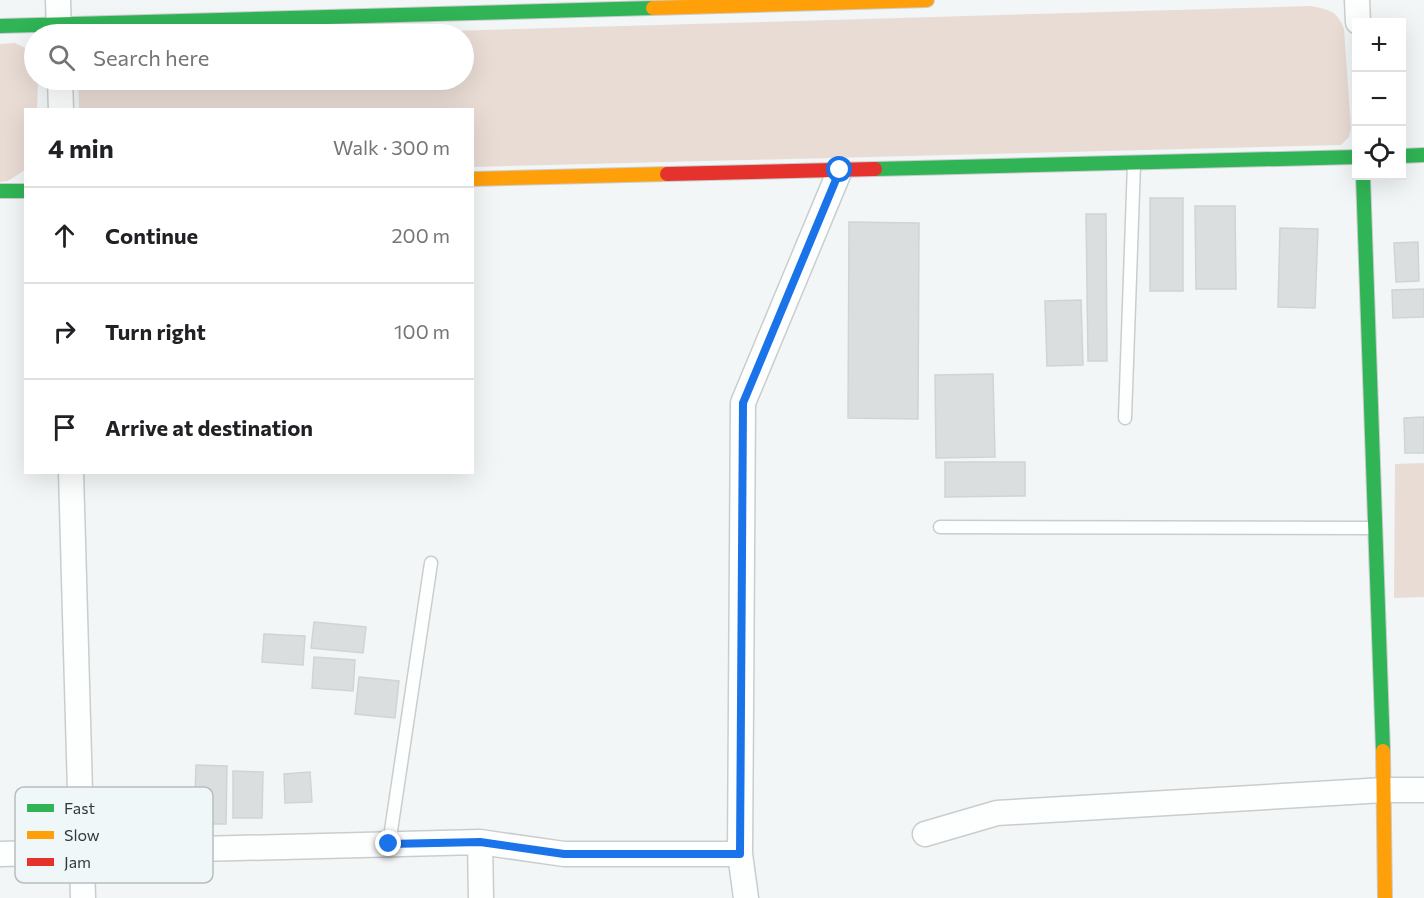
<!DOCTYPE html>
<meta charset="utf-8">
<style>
body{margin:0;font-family:Commissioner,sans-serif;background:#f2f2f2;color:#202124}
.controls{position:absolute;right:18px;top:18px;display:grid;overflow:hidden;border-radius:0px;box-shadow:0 6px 24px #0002}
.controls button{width:54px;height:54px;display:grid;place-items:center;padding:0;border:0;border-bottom:2px solid #e0e0e0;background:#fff;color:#202124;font:30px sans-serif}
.stop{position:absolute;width:18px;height:18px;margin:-14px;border:4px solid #1a73e8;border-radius:50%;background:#fff}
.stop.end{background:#1a73e8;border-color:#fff;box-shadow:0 2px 6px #0008}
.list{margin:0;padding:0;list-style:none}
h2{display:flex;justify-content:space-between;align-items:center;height:78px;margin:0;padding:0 24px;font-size:26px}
h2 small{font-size:20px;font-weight:400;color:#757577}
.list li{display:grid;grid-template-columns:39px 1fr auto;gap:18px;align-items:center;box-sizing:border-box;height:96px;padding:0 24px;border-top:2px solid #e0e0e0}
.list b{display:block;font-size:22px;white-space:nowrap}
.list em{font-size:20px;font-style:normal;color:#757577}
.icon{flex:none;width:33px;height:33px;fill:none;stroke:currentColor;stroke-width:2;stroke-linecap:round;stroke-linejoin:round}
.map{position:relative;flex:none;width:1424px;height:898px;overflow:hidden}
.search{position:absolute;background:#fff;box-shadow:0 6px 24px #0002;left:24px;top:24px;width:450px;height:66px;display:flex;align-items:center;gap:15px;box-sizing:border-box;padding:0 21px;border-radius:33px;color:#757577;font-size:22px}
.panel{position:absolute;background:#fff;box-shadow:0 6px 24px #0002;left:24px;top:108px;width:450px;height:366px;border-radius:0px}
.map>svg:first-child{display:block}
.green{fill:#e9dcd5}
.building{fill:#dbdede;stroke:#d1d4d4;stroke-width:1.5}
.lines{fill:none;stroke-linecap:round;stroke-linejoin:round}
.lane-casing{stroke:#cacdce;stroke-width:15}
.street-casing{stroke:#cacdce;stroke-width:27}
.fast-casing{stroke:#cacdce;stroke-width:16}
.slow-casing{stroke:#cacdce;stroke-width:16}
.jam-casing{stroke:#cacdce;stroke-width:16}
.lane{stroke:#fdfefe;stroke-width:12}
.street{stroke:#fdfefe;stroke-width:24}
.fast{stroke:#30b455;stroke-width:14}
.slow{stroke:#ff9f0a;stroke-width:14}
.jam{stroke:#e5322d;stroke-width:14}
.route{stroke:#1a73e8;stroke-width:8}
.key{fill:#f0f7f9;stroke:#b8bdbf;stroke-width:1.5}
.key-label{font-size:16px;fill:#343738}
</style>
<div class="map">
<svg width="1424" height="898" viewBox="0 0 1424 898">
<rect width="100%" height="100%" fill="#f2f6f7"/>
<!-- green -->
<path class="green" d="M1311,6C1329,10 1337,10 1344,29L1351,128L1349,137L1341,145L473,167L472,110L79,109L78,80H464V34H347Z
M15,43L34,52V80H38L37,109L26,110L25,170L8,181L0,182V44Z
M1424,463V597L1394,598L1395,464Z"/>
<!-- building -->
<path class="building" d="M1150,198H1183V291H1150Z
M1195,206H1235L1236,289H1196Z
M1086,214H1106L1107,361H1088Z
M849,222L919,223L918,419L848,418Z
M1280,228L1318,229L1315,308L1278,307Z
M1418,242L1419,281L1396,282L1394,243Z
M1424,289V317L1393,318L1392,290Z
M1081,300L1083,365L1047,366L1045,301Z
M993,374L995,457L936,458L935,375Z
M1424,417V453H1405L1404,418Z
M945,462H1025V496L945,497Z
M314,622L366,627L363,653L311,648Z
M264,634L305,636L303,665L262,662Z
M314,657L355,660L353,691L312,688Z
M359,677L399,681L395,718L355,714Z
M196,765L227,766L226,824H194Z
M233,771L263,772L262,818H233Z
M310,772L312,802L285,803L284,774Z"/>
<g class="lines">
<!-- lane casing -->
<g class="lane-casing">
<path id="lane" d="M1125,418L1134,164
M940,527L1374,528
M389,844L431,563"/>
</g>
<!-- street casing -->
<g class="street-casing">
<path id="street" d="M58,0L59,34
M1357,0L1358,22
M60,80L61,110
M71,472L83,898
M925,834L997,813L1384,790H1424
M480,842L564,854H740L746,898
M0,854L480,842L481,898
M740,854L743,403L840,170"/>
</g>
<!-- fast casing -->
<g class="fast-casing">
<path id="fast" d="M0,26L653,8
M1402,156L1424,155
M875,169L1356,157
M1363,176L1383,751
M0,191H26"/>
</g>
<!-- slow casing -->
<g class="slow-casing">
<path id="slow" d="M653,8L927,0
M472,179L667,174
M1383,751L1385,898"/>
</g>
<!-- jam casing -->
<g class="jam-casing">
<path id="jam" d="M667,174L875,169"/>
</g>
<!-- lane -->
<use href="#lane" class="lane"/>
<!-- street -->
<use href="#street" class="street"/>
<!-- fast -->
<use href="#fast" class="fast"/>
<!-- slow -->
<use href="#slow" class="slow"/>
<!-- jam -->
<use href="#jam" class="jam"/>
</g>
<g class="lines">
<!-- route -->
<path class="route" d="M389,844L480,842L564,854H740L743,403L840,170"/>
</g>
<!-- legend -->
<rect x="15" y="787" width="198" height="96" rx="9" class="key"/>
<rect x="27" y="804" width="27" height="8" fill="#30b455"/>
<rect x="27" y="831" width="27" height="8" fill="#ff9f0a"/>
<rect x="27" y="858" width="27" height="8" fill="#e5322d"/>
<g class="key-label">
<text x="64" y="814">Fast</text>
<text x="64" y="841">Slow</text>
<text x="64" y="868">Jam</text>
</g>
</svg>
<div class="controls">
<button>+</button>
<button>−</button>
<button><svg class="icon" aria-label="locate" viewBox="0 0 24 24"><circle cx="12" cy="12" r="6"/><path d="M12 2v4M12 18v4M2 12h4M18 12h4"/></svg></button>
</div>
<div class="stop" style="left:840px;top:170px"></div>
<div class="stop end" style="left:389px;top:844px"></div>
<div class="search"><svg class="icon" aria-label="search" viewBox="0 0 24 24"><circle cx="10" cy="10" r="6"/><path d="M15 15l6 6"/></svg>Search here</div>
<section class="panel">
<h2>4 min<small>Walk · 300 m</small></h2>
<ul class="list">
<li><svg class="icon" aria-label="ahead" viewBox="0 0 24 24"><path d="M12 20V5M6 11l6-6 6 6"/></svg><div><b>Continue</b></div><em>200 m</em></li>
<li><svg class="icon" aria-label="right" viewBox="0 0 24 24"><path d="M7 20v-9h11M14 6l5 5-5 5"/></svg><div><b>Turn right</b></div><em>100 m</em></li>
<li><svg class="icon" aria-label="arrive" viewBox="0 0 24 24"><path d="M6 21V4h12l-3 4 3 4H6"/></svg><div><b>Arrive at destination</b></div></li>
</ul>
</section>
</div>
